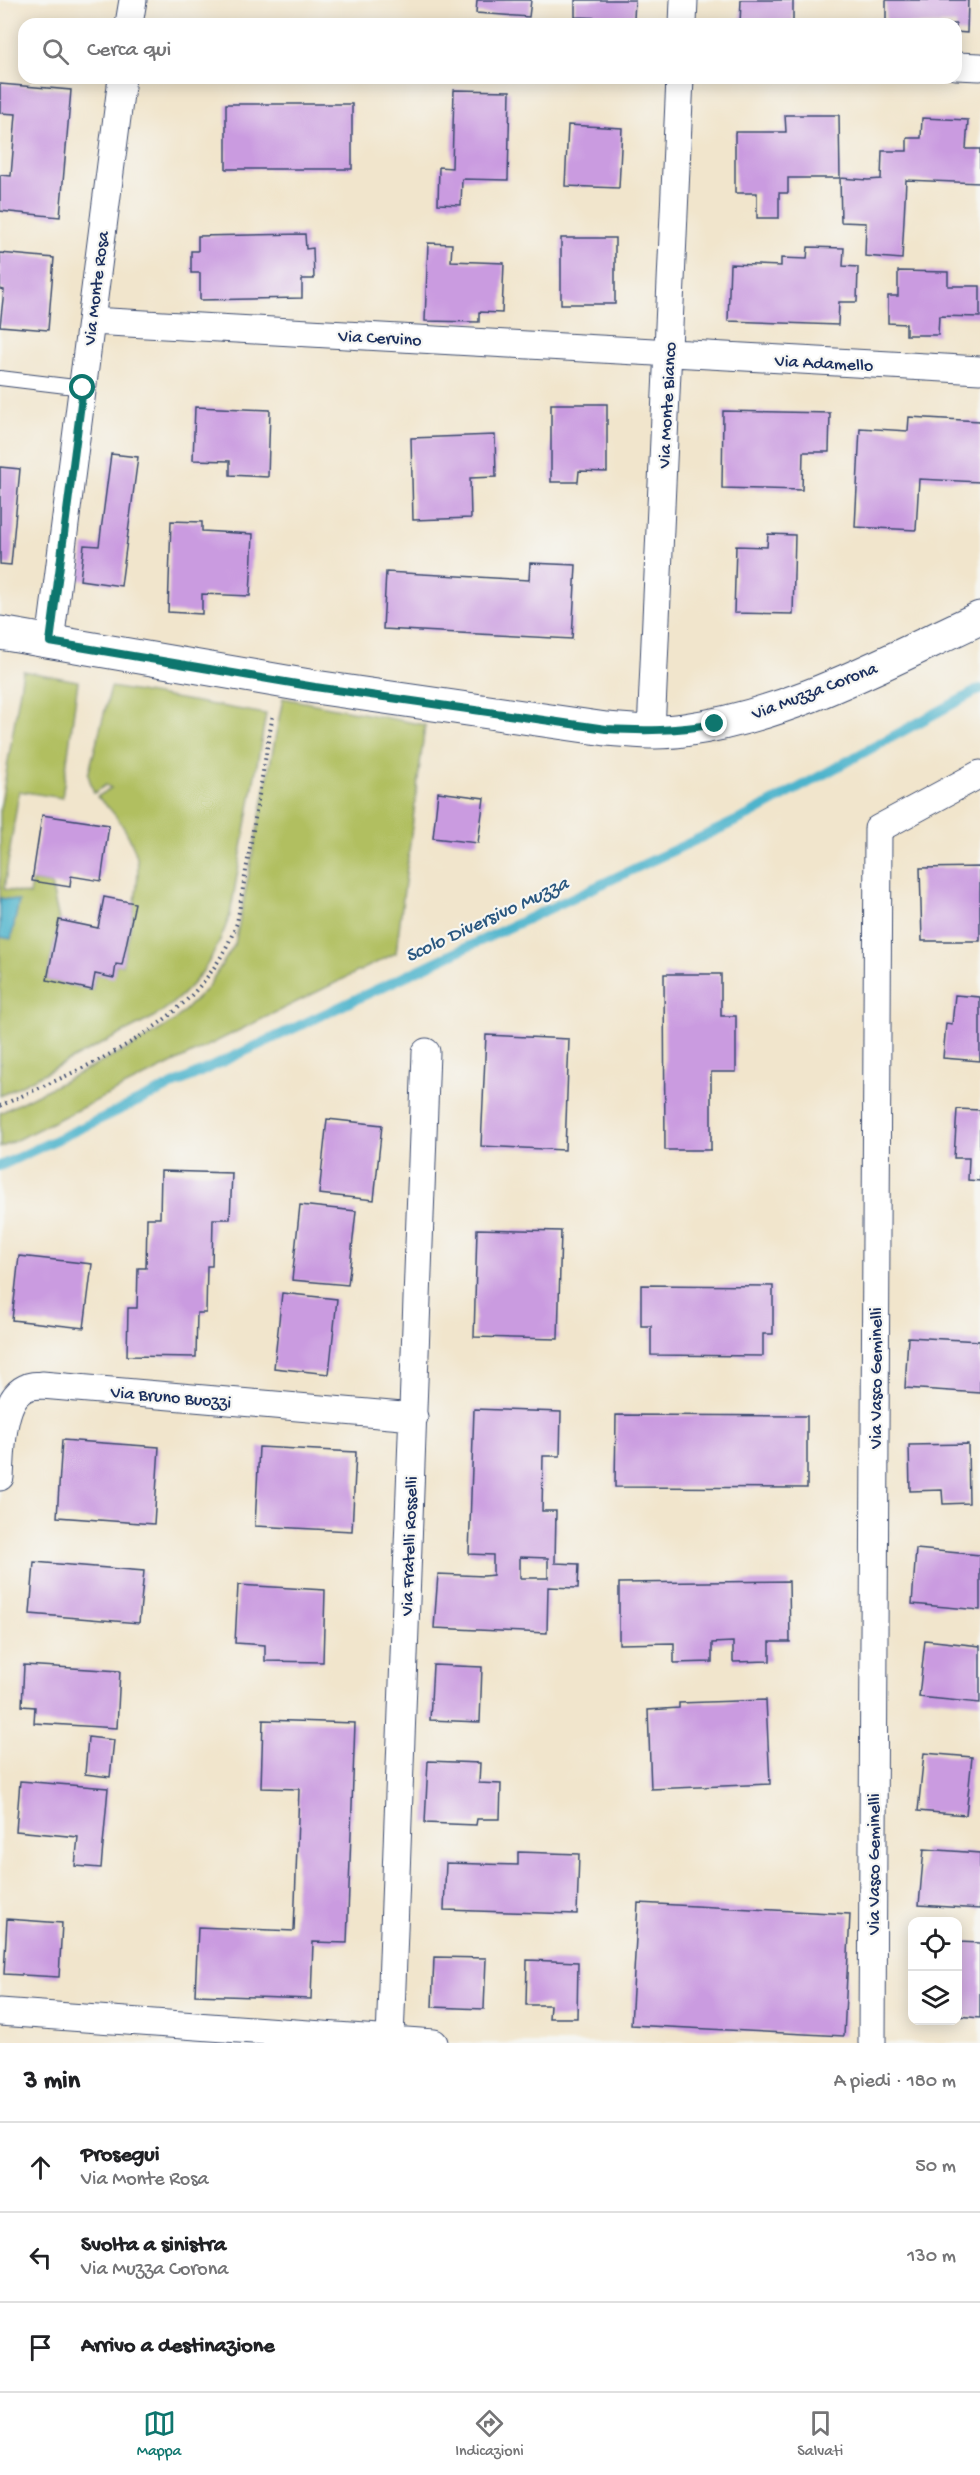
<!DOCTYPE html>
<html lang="it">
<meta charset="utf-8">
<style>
body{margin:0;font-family:"Gochi Hand",sans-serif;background:#f2f2f2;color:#202124}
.controls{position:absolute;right:18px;bottom:18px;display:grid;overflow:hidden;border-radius:12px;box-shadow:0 3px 15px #0003}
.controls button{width:54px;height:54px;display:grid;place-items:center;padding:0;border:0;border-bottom:2px solid #e0e0e0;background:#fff;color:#202124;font:30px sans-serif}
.stop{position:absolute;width:18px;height:18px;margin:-14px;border:4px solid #0f766e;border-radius:50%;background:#fff}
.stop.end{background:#0f766e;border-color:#fff;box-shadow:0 2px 6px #0008}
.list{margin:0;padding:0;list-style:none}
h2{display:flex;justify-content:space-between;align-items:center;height:78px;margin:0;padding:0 24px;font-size:26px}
h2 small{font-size:20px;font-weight:400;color:#757577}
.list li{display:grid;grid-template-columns:39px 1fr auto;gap:18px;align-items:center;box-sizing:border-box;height:90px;padding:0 24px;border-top:2px solid #e0e0e0}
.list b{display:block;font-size:22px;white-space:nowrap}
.list p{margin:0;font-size:20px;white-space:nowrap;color:#757577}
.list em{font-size:20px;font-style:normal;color:#757577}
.icon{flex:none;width:33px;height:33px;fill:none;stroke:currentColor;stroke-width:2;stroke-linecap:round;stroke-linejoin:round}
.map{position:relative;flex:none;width:980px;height:2043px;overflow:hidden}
.search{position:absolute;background:#fff;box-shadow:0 3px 15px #0003;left:18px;right:18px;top:18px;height:66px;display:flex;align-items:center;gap:15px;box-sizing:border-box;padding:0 21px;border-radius:18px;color:#757577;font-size:22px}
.sheet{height:348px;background:#fff}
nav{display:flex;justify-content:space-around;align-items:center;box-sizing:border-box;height:84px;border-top:2px solid #e0e0e0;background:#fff;font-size:16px;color:#757577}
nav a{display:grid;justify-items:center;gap:3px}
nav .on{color:#0f766e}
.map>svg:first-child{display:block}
.green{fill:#b1bf61;stroke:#667760;stroke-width:1.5}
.water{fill:#4db4cc;stroke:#347295;stroke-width:1.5}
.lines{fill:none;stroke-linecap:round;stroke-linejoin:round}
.stream{stroke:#4db4cc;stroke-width:10}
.building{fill:#ca9be0;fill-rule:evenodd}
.service-casing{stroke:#3b4a6e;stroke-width:16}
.minor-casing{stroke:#3b4a6e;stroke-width:29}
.tertiary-casing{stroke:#3b4a6e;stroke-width:35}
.path{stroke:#3b4a6e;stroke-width:4;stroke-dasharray:1.5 4.5;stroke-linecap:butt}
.service{stroke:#fff;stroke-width:14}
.minor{stroke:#fff;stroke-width:27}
.tertiary{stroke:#fff;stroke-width:33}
.route{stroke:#0f766e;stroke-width:8}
.labels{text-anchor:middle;stroke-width:4.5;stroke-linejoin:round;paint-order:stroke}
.street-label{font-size:18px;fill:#1b2f5e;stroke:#f6f6f2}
.water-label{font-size:20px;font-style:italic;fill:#2a577f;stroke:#f6f6f2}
</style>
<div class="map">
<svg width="980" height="2043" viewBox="0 0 980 2043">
<rect width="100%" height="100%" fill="#f6f6f2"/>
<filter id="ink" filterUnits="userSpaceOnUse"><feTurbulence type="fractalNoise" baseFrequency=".0167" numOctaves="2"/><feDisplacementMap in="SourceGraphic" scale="12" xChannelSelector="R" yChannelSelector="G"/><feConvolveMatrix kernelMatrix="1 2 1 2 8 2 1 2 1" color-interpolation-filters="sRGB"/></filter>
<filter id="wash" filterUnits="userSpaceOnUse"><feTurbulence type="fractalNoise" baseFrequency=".008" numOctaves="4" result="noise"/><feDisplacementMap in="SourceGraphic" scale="24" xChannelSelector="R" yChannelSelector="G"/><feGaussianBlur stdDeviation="1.35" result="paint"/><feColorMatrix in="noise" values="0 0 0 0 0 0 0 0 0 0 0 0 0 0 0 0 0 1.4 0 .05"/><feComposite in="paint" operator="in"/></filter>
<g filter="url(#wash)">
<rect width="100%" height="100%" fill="#f1e5cc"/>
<!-- green -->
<path class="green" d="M23,671L78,681L62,798L19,791L4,889L30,895L32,881L51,884L59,920L47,980L92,990L95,974L113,977L116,964L122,965C128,941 143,876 136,854C129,833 115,811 97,797L111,788L106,785L94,793L88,775L111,687L266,714L230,915C214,961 196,988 156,1016L0,1096V810Z
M283,698L425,725L396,953L0,1148V1113L134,1046L174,1021L207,988L235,944Z"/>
<!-- water -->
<path class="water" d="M0,898L19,901L11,939L0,937Z"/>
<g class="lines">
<!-- stream -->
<path class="stream" d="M0,1166L749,815L980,689"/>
</g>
<g id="blocks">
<!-- building -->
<path class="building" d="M477,0H531L529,17L476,13Z
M575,0H635L634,19L575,17Z
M741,0H793V24H740Z
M886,0H968L967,33L956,32V24H886Z
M0,84L71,90L60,217L0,211V175L11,176L16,114L0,113Z
M454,90L510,91L508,180L462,179L461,205L438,204L439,167L452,168Z
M226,104H352V169H226Z
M785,115H839L840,178L868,180L881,179L882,151H907V138H921L922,118L968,120L966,149H980V183L906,180L902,259L865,256L866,223L841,222L840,178H788V193H779V218H757V193H735V132H786Z
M568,125L622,128L619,188L565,186Z
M305,234L306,249L313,248L314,279H302V298L200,300V273H191V251H198V236Z
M561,238H615V304H561Z
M428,243L452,244L451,261L504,263L502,313L479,312V322L425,321Z
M808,247L844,248L843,266L858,267L857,302H839L838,325L728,321L730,264L781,266V258L807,259Z
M0,253L54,258L48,330L0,326L4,290L0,289Z
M898,271L948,272V286H980V317L939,316L938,335H906V324L888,323V296H898Z
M551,404H607V472L579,471L578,482H551Z
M195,407L270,410L268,477L230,475V461L193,460Z
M723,411L830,413L829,452H803L802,490L722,488Z
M909,417L980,421V482L919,479L916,530L855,527L860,428L908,431Z
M495,435L496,477L470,478L471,518L413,520L411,438Z
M111,454L138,457L121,586L80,580L84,545L99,546Z
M0,467L20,469L11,565L0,564Z
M171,521L202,522V531L253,534L250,596L202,594V614L168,612Z
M768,534L795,535L793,614L734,613L736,546L767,547Z
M530,563L576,565L572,639L383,629L386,572L529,580Z
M438,792L484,798L478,843L433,838Z
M42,815L109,825L101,881L71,876L70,887L32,881Z
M980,867V941H922L920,868Z
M104,897L135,903L122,965L116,964L114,978L95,974L92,990L47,980L59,920L98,928Z
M664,974H721V1016H736V1072H711V1150H665Z
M955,995L980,997V1061L943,1058L946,1023L952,1024Z
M486,1035L569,1039L565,1150L481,1146Z
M957,1109L980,1110V1181L968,1180L969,1158H954Z
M327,1119L382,1125L374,1200L319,1194Z
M161,1171L232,1173L230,1219H213L212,1266H207L206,1313H197L196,1357L127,1356L128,1308H137L138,1268H146L147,1218H160Z
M300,1205L356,1211L348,1285L292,1280Z
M477,1229L561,1231L558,1339L474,1337Z
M19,1256L92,1264L84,1328L12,1320Z
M641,1285L773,1286V1334H763V1356L651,1355V1326H641Z
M282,1293L337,1299L329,1374L274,1368Z
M908,1337L980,1341V1393L905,1388Z
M474,1409L561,1412L560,1456H543L542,1511H556L555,1563L579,1564L578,1588L548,1587L547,1633L434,1628L438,1574L484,1576L493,1575V1555L469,1554ZM520,1557L548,1558V1578H520Z
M616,1415L807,1416V1488L615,1487Z
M62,1440L159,1447L154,1524L57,1517Z
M968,1444L969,1503L943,1504L942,1490L910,1491L909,1445Z
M259,1447L356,1452L352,1531L255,1526Z
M916,1549L980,1555V1610L912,1604Z
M34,1562L144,1571L139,1623L30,1614Z
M789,1581L790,1642H770V1661L733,1662V1642L712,1643V1662L674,1663V1643L619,1644V1583Z
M238,1585L325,1590L323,1662L265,1661V1645L235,1643Z
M925,1640L980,1646V1703L919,1697Z
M24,1665L120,1671L117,1728L34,1723L35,1707L22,1706Z
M433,1665L482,1667L480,1722L430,1720Z
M766,1700L770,1784L651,1789L648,1710L679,1708V1703Z
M263,1720L355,1723L347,1943L313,1942L311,1999L195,1995L198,1927L294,1931L299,1789L261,1788Z
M88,1737L114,1740L110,1777L85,1774Z
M924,1753L972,1757L966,1815L918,1811Z
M428,1761L480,1763L479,1783L501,1784L500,1819H477L476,1825L425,1823Z
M20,1781L108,1788L101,1868L75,1866L78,1837L16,1831Z
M924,1849L980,1853V1909L919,1905Z
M518,1852L579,1854L577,1914L444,1910L446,1863L518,1865Z
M638,1903L850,1914L844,2036L631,2025Z
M7,1919L62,1923L59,1977L4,1974Z
M958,1942L980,1943V2018L958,2016Z
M434,1957L486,1958L484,2009L432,2007Z
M527,1960L578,1962L577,2018H549L550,2005H526Z"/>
</g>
</g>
<g filter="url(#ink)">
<use href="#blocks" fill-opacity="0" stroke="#3b4a6e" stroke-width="1.5"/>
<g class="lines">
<!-- service casing -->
<g class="service-casing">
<path id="service" d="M0,378L83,388"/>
</g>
<!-- minor casing -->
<g class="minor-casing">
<path id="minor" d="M129,24L133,0
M683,24L684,0
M956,66L980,67
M91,321L980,370
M50,642L122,78
M651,732L680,78
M0,1477C2,1453 0,1396 28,1387C32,1385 38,1386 42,1385L414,1417
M0,2012L434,2043
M390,2040L426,1052
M872,2043L878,829L980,774"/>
</g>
<!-- tertiary casing -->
<g class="tertiary-casing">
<path id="tertiary" d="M0,633L315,687L606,729C632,731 658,734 684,730C789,716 885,662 980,618"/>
</g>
<!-- path -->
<path class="path" d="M0,1106C93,1062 198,1028 237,923L273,714"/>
<!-- service -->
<use href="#service" class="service"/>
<!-- minor -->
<use href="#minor" class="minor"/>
<!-- tertiary -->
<use href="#tertiary" class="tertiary"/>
</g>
</g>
<g class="lines" filter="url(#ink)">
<!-- route -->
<path class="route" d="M83,388L50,642L315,687L606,729C644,731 677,731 715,724"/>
</g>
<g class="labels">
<!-- street labels -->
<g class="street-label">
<text transform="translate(95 288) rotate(-83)" y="6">Via Monte Rosa</text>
<text transform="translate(380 337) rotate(3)" y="6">Via Cervino</text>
<text transform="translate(824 362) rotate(3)" y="6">Via Adamello</text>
<text transform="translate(666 405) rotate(-87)" y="6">Via Monte Bianco</text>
<text transform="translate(814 690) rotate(-21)" y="6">Via Muzza Corona</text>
<text transform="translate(875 1378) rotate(-90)" y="6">Via Vasco Geminelli</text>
<text transform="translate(171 1396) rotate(5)" y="6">Via Bruno Buozzi</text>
<text transform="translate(408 1546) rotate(-88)" y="6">Via Fratelli Rosselli</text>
<text transform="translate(873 1864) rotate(-90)" y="6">Via Vasco Geminelli</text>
</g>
<!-- water labels -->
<g class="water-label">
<text transform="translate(486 918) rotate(-25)" y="7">Scolo Diversivo Muzza</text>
</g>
</g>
</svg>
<div class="controls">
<button><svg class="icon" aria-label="locate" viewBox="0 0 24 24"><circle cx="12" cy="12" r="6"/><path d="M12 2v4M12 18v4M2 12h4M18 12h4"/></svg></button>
<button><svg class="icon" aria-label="layers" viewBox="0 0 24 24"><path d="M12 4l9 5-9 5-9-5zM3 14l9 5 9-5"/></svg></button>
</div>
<div class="stop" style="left:83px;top:388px"></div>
<div class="stop end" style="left:715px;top:724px"></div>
<div class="search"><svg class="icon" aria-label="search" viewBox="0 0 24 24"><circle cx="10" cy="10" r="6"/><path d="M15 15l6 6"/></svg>Cerca qui</div>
</div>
<section class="sheet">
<h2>3 min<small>A piedi · 180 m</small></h2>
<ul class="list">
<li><svg class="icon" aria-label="ahead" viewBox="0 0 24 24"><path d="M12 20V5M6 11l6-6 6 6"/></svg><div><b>Prosegui</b><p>Via Monte Rosa</p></div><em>50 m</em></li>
<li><svg class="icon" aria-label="left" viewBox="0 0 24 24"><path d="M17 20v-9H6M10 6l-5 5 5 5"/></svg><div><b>Svolta a sinistra</b><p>Via Muzza Corona</p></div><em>130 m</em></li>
<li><svg class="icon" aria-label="arrive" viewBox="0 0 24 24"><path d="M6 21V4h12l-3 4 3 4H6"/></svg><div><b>Arrivo a destinazione</b></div></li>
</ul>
</section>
<nav>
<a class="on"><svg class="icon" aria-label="map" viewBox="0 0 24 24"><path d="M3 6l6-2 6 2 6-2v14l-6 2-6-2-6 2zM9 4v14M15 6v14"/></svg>Mappa</a>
<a><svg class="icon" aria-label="directions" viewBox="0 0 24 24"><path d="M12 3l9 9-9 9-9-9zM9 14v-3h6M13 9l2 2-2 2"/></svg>Indicazioni</a>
<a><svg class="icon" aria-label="saved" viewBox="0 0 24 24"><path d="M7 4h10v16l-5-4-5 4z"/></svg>Salvati</a>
</nav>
